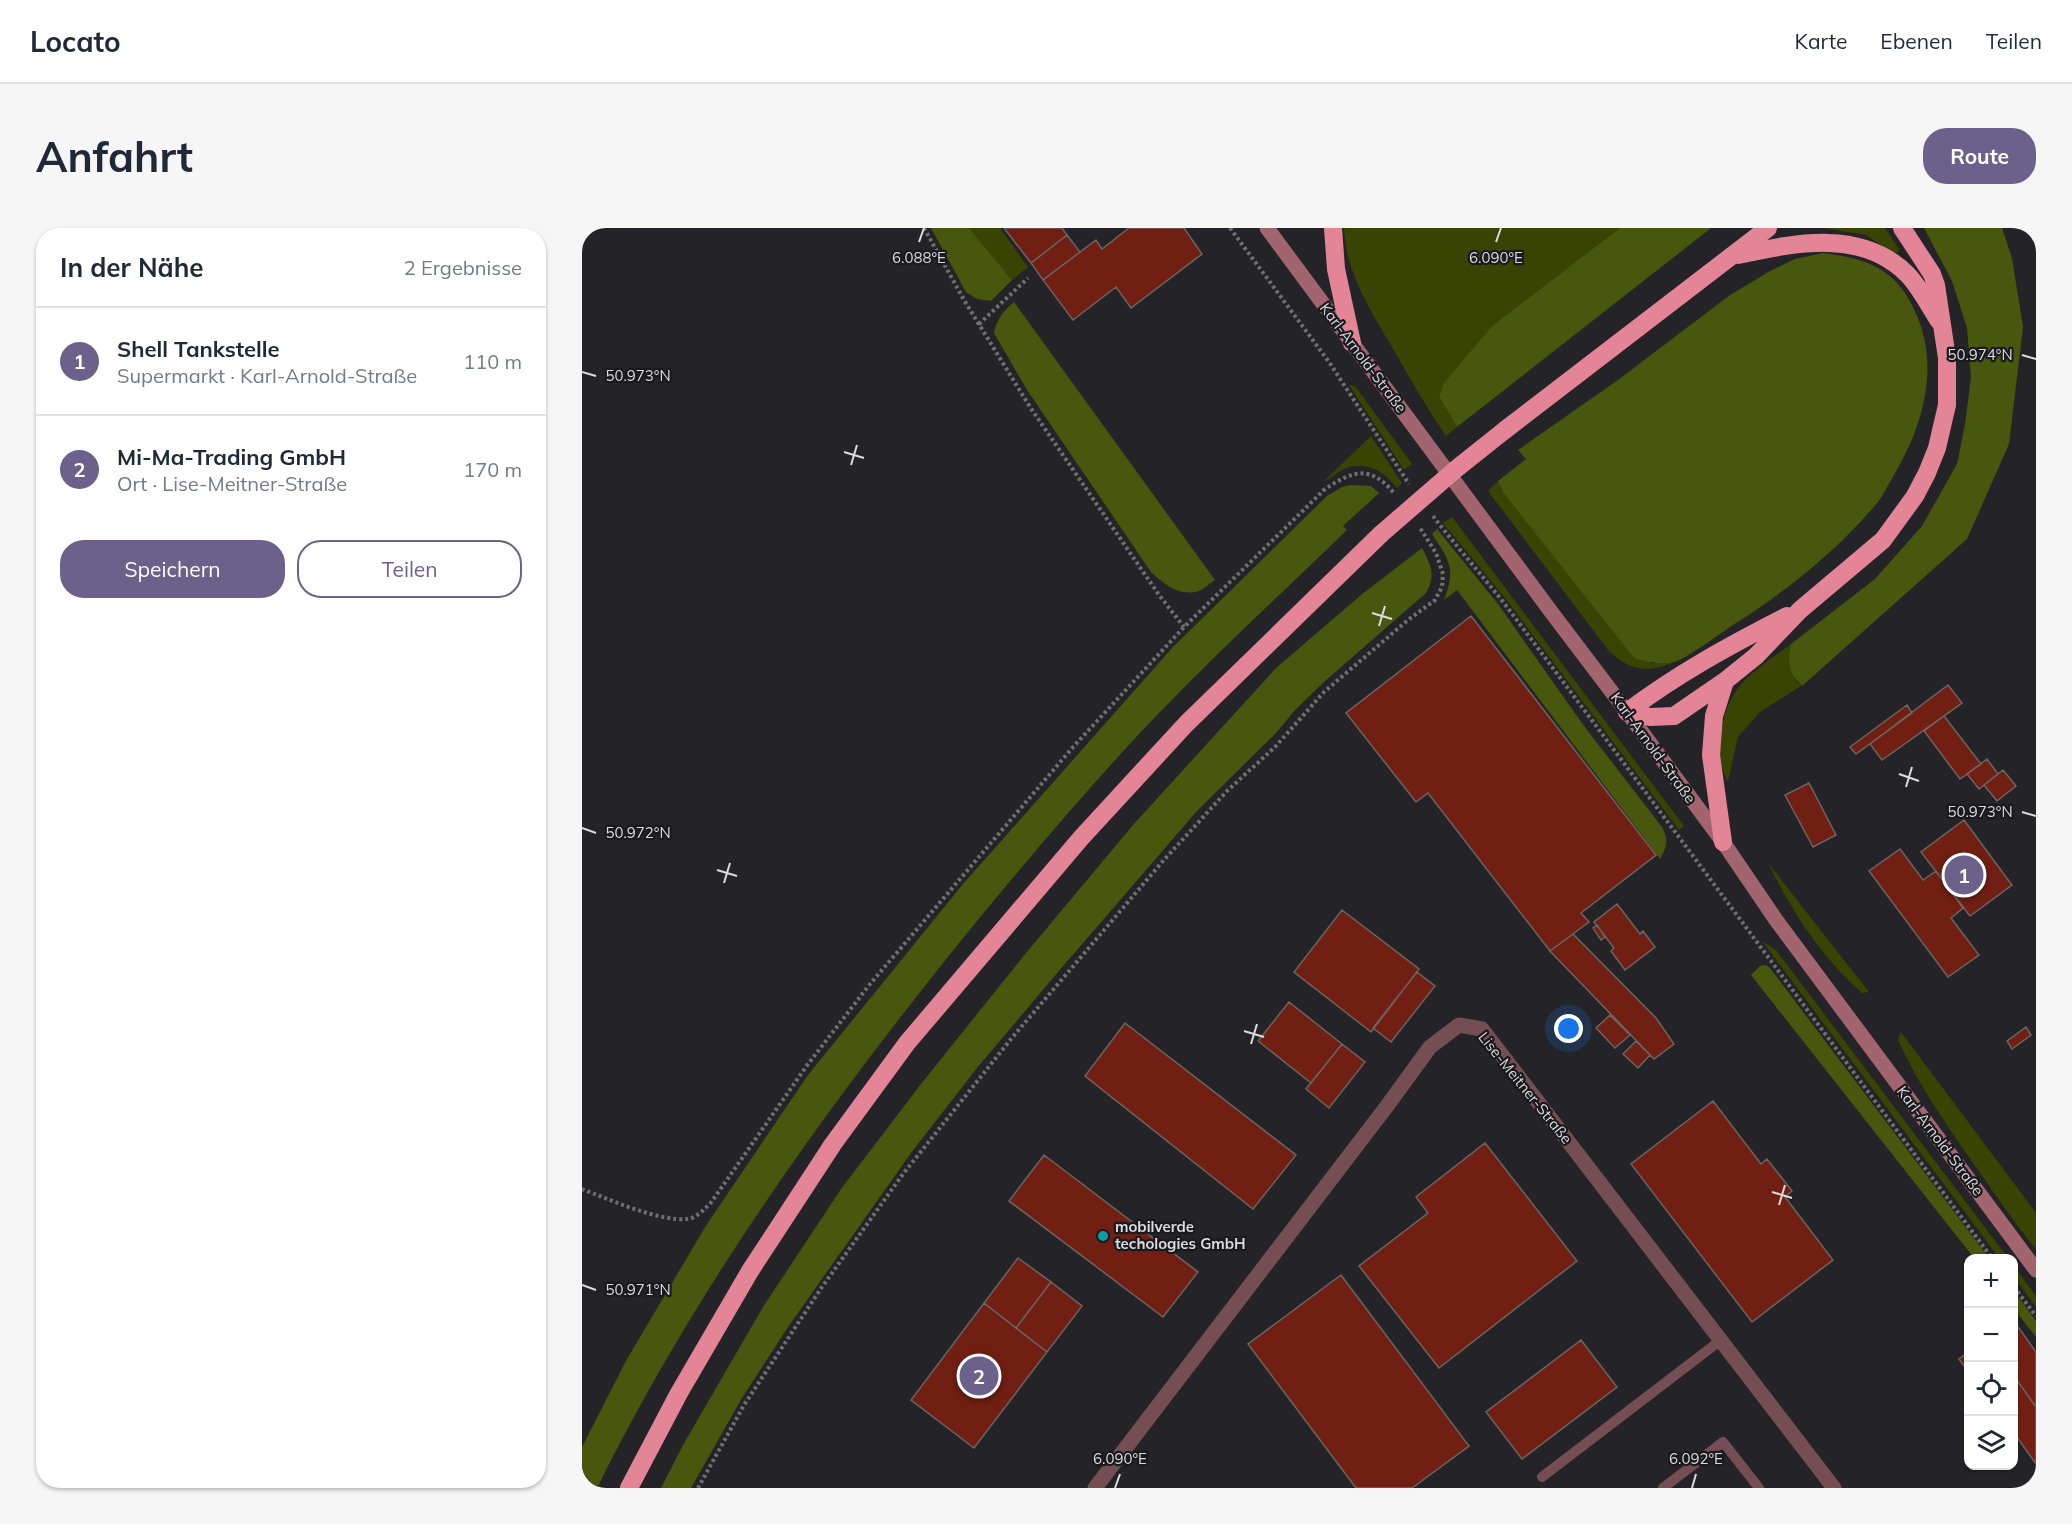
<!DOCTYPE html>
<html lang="de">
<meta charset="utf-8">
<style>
body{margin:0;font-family:Mulish,sans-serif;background:#f6f6f7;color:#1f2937}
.controls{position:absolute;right:18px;bottom:18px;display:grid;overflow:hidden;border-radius:12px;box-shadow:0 2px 4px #0004}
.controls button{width:54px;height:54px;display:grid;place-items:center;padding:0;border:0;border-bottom:2px solid #e0e1e3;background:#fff;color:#1f2937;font:30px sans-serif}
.you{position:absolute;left:987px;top:801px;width:21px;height:21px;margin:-15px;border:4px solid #fff;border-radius:50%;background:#1a73e8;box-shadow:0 0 0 9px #1a73e833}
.badge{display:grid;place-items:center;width:39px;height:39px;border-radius:50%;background:#6b618a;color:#fff;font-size:20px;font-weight:700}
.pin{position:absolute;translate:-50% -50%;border:3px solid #fff;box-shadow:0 2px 6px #0006}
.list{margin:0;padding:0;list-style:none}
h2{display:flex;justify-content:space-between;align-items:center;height:78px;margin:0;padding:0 24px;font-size:26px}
h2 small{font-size:20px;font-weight:400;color:#747a83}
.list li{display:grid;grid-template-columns:39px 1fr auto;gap:18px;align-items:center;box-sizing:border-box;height:108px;padding:0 24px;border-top:2px solid #e0e1e3}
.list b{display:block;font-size:22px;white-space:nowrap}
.list p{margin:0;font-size:20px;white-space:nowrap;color:#747a83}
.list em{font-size:20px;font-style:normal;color:#747a83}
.actions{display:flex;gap:12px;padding:18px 24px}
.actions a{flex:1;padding:14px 0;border:2px solid #6b618a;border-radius:24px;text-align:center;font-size:21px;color:#6b618a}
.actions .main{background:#6b618a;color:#fff}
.icon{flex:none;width:33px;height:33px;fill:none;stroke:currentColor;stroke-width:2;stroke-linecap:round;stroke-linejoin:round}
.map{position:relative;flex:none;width:1454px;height:1260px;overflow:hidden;border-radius:24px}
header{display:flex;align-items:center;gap:36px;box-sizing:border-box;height:84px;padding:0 30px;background:#fff;border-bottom:2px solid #e0e1e3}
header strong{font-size:28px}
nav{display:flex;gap:33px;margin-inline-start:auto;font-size:21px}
.intro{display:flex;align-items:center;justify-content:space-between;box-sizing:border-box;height:144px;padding:0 36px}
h1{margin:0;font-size:42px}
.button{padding:15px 27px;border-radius:24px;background:#6b618a;color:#fff;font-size:21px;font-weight:700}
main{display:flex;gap:36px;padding:0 36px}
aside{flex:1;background:#fff;border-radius:24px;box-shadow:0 2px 4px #0004}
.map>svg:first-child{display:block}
.green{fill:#394403}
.forest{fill:#49560e}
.building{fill:#711f12;stroke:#6b6564;stroke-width:1.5}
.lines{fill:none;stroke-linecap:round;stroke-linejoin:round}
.path{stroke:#707073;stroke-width:4;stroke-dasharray:3 3;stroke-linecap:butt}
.lane{stroke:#754e54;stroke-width:10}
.street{stroke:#754e54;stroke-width:15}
.secondary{stroke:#a2656f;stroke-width:15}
.highway{stroke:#e48597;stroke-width:18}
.highway-bridge{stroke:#e48597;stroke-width:18}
.ticks{fill:none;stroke:#dcdcdf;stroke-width:2}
.culture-dot{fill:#0f9aa8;stroke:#1a1a1e;stroke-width:2}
.labels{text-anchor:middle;stroke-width:4.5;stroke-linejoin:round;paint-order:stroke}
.street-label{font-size:15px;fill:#dcdcdf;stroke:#1a1a1e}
.poi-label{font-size:15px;font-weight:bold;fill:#dcdcdf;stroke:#1a1a1e;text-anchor:start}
.ticks-label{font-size:15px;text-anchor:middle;fill:#dcdcdf;stroke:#1a1a1e;stroke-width:4.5;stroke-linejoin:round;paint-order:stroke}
</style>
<header>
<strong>Locato</strong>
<nav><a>Karte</a><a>Ebenen</a><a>Teilen</a></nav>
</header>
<div class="intro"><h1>Anfahrt</h1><a class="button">Route</a></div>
<main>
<aside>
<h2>In der Nähe<small>2 Ergebnisse</small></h2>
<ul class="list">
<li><span class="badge">1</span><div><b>Shell Tankstelle</b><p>Supermarkt · Karl-Arnold-Straße</p></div><em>110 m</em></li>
<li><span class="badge">2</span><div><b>Mi-Ma-Trading GmbH</b><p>Ort · Lise-Meitner-Straße</p></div><em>170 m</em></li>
</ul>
<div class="actions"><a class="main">Speichern</a><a>Teilen</a></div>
</aside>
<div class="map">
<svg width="1454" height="1260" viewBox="0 0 1454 1260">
<rect width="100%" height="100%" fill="#242327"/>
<!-- green -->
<path class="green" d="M387,0H418L446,39L430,52Z
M762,0H1038L911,97L857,169L875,199L864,208C846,182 830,154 814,126C792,88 763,45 762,0Z
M1241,0H1303L1317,21L1315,25L1309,24L1284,7Z
M767,157L773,158L830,236L822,242Z
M789,208L820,255L815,260C802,243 783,232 762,241C755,244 749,251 742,253Z
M916,253L921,264L1069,435L1094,433C1067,446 1047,443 1026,422L906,263Z
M870,289L1102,598L1097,602L923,370L861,295Z
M1209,416C1205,431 1208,447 1219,458L1178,484L1156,509L1146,553C1136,534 1137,529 1139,509C1144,457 1171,444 1209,416Z
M1186,635L1287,764L1280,765C1239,729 1210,684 1186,635Z
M1180,713L1194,722L1426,1030H1417Z
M1319,804L1454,985V1021C1431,994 1412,964 1391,935C1363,895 1336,856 1316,812Z
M1432,1038L1454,1068V1079L1432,1049Z"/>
<!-- forest -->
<path class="forest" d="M349,0H387L430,52L409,73L395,71L384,64Z
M1038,0H1129L875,199L857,169L862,155L911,97Z
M1342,0H1420L1430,30L1441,99L1427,216L1385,311L1220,458C1206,445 1205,434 1209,416L1293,351L1340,298L1375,236L1383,196L1389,150L1385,100L1370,53Z
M1241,25C1290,31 1317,43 1336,90C1357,143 1340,200 1312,247C1307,255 1302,266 1296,274C1256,322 1206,362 1154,395C1142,403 1104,431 1092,434C1078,437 1066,434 1052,430L935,282L921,264L916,253L944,231L936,222L1036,152L1148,67L1188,43L1213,31Z
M432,74L633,352C628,355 622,361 617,363C597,369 582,356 569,344L445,162L412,105C415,91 421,83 432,74Z
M768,257L789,258L797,265L761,298L765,302C702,363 637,423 576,486C509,556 447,630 386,704C246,877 114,1060 15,1260H0V1219L45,1131L125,996L226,847L381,656L591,419L745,268L760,259Z
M855,301L916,376L1002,498L1080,599C1087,612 1085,618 1078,631L875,362L862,372C874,341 868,333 850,306Z
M840,320C849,337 854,348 844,365L743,453L713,482L695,504L615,583L476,744L395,840L329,925L206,1099L160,1170L109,1260H79L101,1217L181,1079L259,961L339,856L444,725L551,597L694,440L779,367Z
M1184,737L1188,740L1407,1030H1392L1176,756L1169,747L1178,738Z
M1432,1063L1454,1093V1109L1432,1081Z"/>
<!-- building -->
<path class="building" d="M422,0H480L485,7L449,35Z
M547,0H602L620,26L549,80L534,59L491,92L461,52L514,12L520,21Z
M485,7L498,24L461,52L449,35Z
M889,388L1074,627L999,685L1007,694L968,723L846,565L834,574L764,485Z
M1366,457L1380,475L1300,532L1288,516Z
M1325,477L1330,485L1274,526L1268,519Z
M1362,488L1399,536L1378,551L1342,503Z
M1405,531L1416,546L1397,561L1385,546Z
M1421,542L1434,558L1415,573L1402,557Z
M1227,555L1254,607L1231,619L1203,567Z
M1382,592L1430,657L1388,688L1339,624Z
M1318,621L1341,652L1354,643L1381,680L1369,690L1397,727L1366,749L1287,643Z
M1035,676L1058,706L1061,703L1073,719L1043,742L1029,723L1032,720L1012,694Z
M760,682L837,741L789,804L712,744Z
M1015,697L1023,709L1019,712L1011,700Z
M991,706L1074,790L1092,816L1072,831L968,723Z
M835,744L853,758L809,814L791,800Z
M707,774L760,816L729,855L676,813Z
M1028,787L1048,807L1033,820L1014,800Z
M543,795L714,927L671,981L503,848Z
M1444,799L1449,807L1430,821L1425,813Z
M1054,813L1068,827L1056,840L1041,826Z
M760,816L783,834L747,880L724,861Z
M1131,873L1179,936L1185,931L1210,963L1203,969L1251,1032L1170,1094L1049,936Z
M903,915L995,1033L857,1140L777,1038L846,985L834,969Z
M462,927L616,1044L581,1089L427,973Z
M436,1030L469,1054L434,1100L402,1075Z
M759,1047L887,1218L830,1260H774L666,1116Z
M469,1054L500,1078L465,1124L434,1100Z
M402,1075L465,1124L392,1220L329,1172Z
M1432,1093L1454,1124V1179L1432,1148Z
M999,1112L1035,1159L940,1231L904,1184Z
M1386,1124V1144L1377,1131Z
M1432,1148L1454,1179V1236L1432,1205Z"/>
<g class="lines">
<!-- path -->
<path class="path" d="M342,0L382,72L448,179L577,367L602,399
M648,0L747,134L827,256
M397,96L446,50
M851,288C874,318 899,346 922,375C1086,593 1247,812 1410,1030
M0,961C26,971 78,994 105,991C115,990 121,982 128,976L226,836L288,756L492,518L602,399L743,261C771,243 787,236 812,265
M1432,1059L1454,1088
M116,1260L162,1177L240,1059L321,946L429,811L581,633L645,563L693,519L742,464L826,392L853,372L860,359L861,346L854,325L838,300"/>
<!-- lane -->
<path class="lane" d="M960,1249L1139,1112
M1081,1260L1141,1214L1177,1260"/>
<!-- street -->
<path class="street" d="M513,1260L805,878L848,819L877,797L900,801L1252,1260"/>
<!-- secondary -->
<path class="secondary" d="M685,0L967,381L1045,484L1141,614L1194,692L1454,1042"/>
<!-- highway -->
<path class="highway" d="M751,0L754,41L770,115
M1156,27C1213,15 1280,0 1326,47C1339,61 1347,78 1357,93
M923,202L1186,0
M1045,484L1068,489L1092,488L1143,453L1174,428L1218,382L1301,312L1333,268L1345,245L1355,220L1365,177V130L1354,57L1350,46L1320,0
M1045,484C1095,446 1150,416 1205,388
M1141,614L1129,527L1132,488L1143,453
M47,1260L97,1165L168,1043L251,916L325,815L499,610L604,496L799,306"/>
<!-- highway-bridge -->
<path class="highway-bridge" d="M799,306L874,241L923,202"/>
</g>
<!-- ticks -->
<path class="ticks" d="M337,14L342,0M914,14L919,0M1440,127L1454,131M0,144L14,148M262,224L282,230M269,237L275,217M790,385L810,391M797,398L803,378M1317,546L1337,553M1324,559L1330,539M1440,584L1454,588M0,600L14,605M135,642L155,648M142,655L148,635M662,803L682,809M669,816L675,796M1190,964L1210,970M1197,977L1203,957M0,1057L14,1062M533,1260L538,1246M1110,1260L1114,1246"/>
<!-- markers -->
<circle class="culture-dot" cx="521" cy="1008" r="6"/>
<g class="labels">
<!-- street labels -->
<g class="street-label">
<text transform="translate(781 130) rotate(53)" y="5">Karl-Arnold-Straße</text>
<text transform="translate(1071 520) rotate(54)" y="5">Karl-Arnold-Straße</text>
<text transform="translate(943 860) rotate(51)" y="5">Lise-Meitner-Straße</text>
<text transform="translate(1358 913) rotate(53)" y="5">Karl-Arnold-Straße</text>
</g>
<!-- poi labels -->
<g class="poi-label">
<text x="533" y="1004">mobilverde<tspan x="533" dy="17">techologies GmbH</tspan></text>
</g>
</g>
<g class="ticks-label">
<text x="337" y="35">6.088°E</text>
<text x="914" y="35">6.090°E</text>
<text x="1398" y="132">50.974°N</text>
<text x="56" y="153">50.973°N</text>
<text x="1398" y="589">50.973°N</text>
<text x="56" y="610">50.972°N</text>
<text x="56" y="1067">50.971°N</text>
<text x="538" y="1236">6.090°E</text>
<text x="1114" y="1236">6.092°E</text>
</g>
</svg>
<div class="controls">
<button>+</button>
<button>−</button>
<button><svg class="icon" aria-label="locate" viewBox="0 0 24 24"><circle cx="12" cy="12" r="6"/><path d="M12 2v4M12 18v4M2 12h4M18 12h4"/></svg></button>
<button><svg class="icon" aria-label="layers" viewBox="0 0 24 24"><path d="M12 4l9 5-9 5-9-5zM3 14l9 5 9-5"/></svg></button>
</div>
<div class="you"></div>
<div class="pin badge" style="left:1382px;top:647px">1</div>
<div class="pin badge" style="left:397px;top:1148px">2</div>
</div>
</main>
